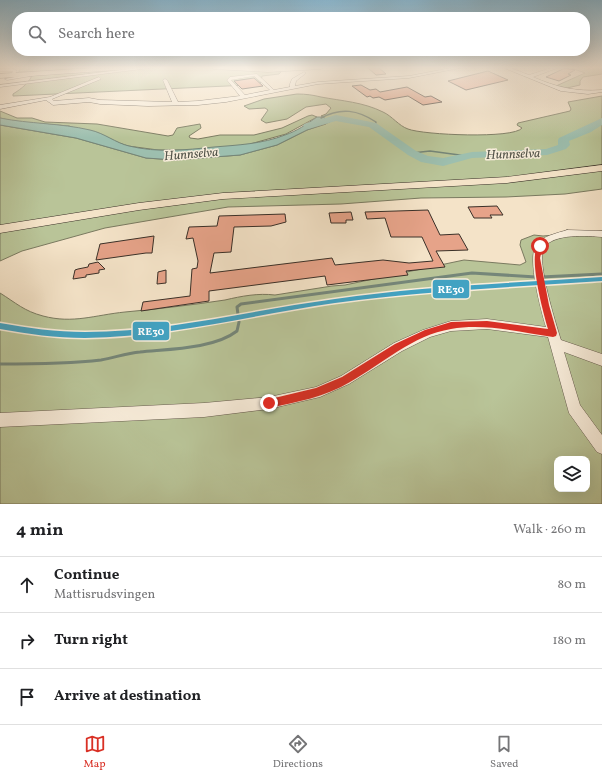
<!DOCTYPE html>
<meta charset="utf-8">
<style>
body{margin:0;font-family:Vollkorn,serif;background:#f6f6f6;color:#202124}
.controls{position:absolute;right:12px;bottom:12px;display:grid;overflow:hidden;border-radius:8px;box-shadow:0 4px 16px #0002}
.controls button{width:36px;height:36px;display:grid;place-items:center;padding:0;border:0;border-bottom:1px solid #e0e0e0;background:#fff;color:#202124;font:20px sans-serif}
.stop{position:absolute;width:12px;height:12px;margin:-9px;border:3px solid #d93025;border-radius:50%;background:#fff}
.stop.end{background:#d93025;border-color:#fff;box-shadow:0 1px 4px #0008}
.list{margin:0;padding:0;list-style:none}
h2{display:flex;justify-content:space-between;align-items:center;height:52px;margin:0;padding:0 16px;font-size:17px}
h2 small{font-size:13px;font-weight:400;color:#757577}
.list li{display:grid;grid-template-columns:26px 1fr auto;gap:12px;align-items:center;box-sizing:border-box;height:56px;padding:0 16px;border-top:1px solid #e0e0e0}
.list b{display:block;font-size:15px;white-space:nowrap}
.list p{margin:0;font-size:13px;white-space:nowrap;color:#757577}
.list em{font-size:13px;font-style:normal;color:#757577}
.icon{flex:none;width:22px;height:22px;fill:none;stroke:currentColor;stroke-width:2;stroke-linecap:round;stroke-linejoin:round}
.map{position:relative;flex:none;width:602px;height:504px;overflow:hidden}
.search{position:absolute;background:#fff;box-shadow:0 4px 16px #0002;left:12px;right:12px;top:12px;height:44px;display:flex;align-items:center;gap:10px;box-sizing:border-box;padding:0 14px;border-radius:16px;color:#757577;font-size:15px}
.sheet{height:220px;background:#fff}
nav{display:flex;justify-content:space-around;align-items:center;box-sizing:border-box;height:56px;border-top:1px solid #e0e0e0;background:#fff;font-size:11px;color:#757577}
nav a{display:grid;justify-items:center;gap:2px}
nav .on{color:#d93025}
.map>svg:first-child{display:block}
.green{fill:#b9c498;stroke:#7a7a60;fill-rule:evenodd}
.water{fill:#9dbfaf;stroke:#758679}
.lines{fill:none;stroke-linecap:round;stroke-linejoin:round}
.stream-far1{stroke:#758679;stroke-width:1.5}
.stream{stroke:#758679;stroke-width:3}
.river{fill:#9dbfaf;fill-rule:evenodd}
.building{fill:#e6a389;stroke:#3a3028}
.minor-casing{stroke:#685d50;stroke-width:1}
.major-casing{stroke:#3a3028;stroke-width:1}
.highway-casing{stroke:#3a3028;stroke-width:1}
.minor{fill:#f8eddb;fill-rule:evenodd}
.major{fill:#f4e3c8;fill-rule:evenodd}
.highway{fill:#f4e3c8;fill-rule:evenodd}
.rail-1-casing{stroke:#f8eddb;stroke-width:3}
.rail-1{fill:#42a2c2;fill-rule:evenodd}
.route{fill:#d93025}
.labels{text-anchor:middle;stroke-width:3;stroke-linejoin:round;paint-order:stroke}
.far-water-label{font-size:13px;font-style:italic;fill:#53544a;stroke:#f8eddb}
.line-badge{stroke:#f8eddb;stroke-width:1.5}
.badge-label{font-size:11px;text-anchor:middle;font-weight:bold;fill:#fff}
</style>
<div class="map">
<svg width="602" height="504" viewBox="0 0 602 504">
<rect width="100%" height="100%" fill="#f4e3c8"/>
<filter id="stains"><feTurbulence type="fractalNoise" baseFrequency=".005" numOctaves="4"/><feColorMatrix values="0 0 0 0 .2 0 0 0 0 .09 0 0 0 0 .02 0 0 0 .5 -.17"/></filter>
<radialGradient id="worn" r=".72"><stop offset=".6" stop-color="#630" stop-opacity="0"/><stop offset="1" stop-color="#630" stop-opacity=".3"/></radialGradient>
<!-- green -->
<path class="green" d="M20,67H202L281,72L279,74L262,76L261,82L259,84L248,85L13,96V94C21,89 31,82 33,72H19Z
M569,67H602V74L583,77L580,81V85L567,88L556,86L585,73Z
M297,94C306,94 313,95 321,97C342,101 363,102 383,112C392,116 399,126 408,129C423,135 514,139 522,128L517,125L518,123L570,111L571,109L568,102L602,96V189L565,194L506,197L421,198L341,204L228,207L105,228L22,251L0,261V125L76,138L146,158L175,160L240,155L277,145L307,130L326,124L323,117L321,116L326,114L331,108L326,104L306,107L287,119L266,123L261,120L268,110L265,108L249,109L244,106L264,99Z
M0,111L17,118H32L45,122L97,124L168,136L173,135L177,128L200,124L201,128L189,136L190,138L198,139L220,135H254L282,128L308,116L312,115L317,117L286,134L243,146L191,150H158L128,146L69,126L17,122L0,118Z
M602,231V504H0V293C16,303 24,311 43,316C73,324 95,315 125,312C158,309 192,305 225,300C242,296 258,293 275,295L332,286L345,285L464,260L520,265L526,262L520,245L521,240L534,235L543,236ZM557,459H587V489H557Z"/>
<!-- water -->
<path class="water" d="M317,117H323L330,122L307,130L277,145L240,155L175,160L146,158L76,138L0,125V118C30,124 60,123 90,130C104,133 116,143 129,146C158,153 185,150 214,147C238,145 262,144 285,135C297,131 307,124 317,117Z"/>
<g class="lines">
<!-- stream-far1 -->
<path class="stream-far1" d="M321,118C341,107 358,110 376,122L375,126
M412,153L430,151L467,156"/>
<!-- stream -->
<path class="stream" d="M541,277L602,274
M0,364C34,364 67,364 101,360C114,358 126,353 140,352C168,349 214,349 237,331L239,322L237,307L241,304L472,273L536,277"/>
<!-- river -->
<path class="river" d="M336,115L376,123L416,151L428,156L443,158L472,152L546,149L558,145V140L559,138L602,118V125L591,132L569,141L570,145L566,149L547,155L472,158L443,166L421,162L408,155L369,127L336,121L308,129L303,126L304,124Z"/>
</g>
<!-- building -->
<path class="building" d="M367,67H378L386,74L376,75Z
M565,68L575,70L568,74L571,75L559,81L546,77Z
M488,71L508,80L466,90L448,81Z
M254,78L263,86L242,89L234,81Z
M361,85L370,90L376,89L380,92L407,87L425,97L431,96L442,102L423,105L408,96L385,100L379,97L373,98L370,96L367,97L352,86Z
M497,206L503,215H490L492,218H474L468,207Z
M428,210L440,235L459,234L468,250L436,251L445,267L406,271L408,275L327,285L325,276L209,291V301L141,311L143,302L190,296L192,269L197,268L198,261L193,238L186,239L189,227L217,226L219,216L285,214L286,222L271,226L234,227L231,252L214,253L210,273L332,258L335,265L383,260L409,263L433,261L422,237H391L385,218L367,219L365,212Z
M351,212L353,220H346V223H331L329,213Z
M154,236L152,253H146L96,260L100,244Z
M98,262L105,269L99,270V273L86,275V277L73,279L75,270L78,269L88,267L89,264Z
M166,270V283L157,284L158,272Z"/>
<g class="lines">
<!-- minor casing -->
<g class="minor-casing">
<path id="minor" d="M144,67H157L0,87V85Z
M456,67H465L409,78L318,84L226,102L198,105L148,106L100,104L89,102L53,105L46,100L0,109V105L50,97L99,77L101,79L52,99L54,101L89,98L100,100L172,102L163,80L165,79L167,80L178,102L198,101L240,96L227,80L230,77L257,74L274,90L290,87V84L292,79L304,72L306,73L296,81L295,86L318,82L409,76ZM254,76L270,90L245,95L231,80Z
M502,67H508L529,75L554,67H560L533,77C556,87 576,92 602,90V92L588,94L561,91Z
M0,69H14L17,71L13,76L11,75L13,71H0Z
M35,73L37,75L7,80L5,79Z
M567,230L602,231V237C588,236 553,233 544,248C536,261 556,324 561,340L602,354V366L564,352L580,405L602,435V454L597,452L569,413L548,337L487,329L451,331L430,337L402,351L349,384L320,397L269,409L204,417L0,427V413L204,403L269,397L316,387L341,376L394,343L423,330L451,321L487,319L546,327C541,311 527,258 536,245C542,236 558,233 567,230Z"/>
</g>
<!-- major casing -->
<g class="major-casing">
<path id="major" d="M108,67H135L132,69L0,78V74Z
M211,67L268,68L324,67L321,69L268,72L214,69Z"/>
</g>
<!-- highway casing -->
<g class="highway-casing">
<path id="highway" d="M602,165V171L507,183L223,199L139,210L0,233V225L139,203L223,193L507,177Z"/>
</g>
<!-- minor -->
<use href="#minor" class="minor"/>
<!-- major -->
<use href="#major" class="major"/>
<!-- highway -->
<use href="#highway" class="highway"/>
<!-- rail-1 casing -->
<g class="rail-1-casing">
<path id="rail-1" d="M602,277V281C513,287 423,291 335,303C252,315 169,337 85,338C56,338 28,334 0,329V323C28,328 56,332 85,332C169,332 252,310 335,299C423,286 513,283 602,277Z"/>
</g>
<!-- rail-1 -->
<use href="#rail-1" class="rail-1"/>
</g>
<!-- sky -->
<linearGradient id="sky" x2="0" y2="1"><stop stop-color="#8ab8d1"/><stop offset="0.49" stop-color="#faf2e6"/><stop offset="1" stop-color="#faf2e6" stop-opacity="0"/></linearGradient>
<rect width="602" height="138" fill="url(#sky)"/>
<!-- route -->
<path class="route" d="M540,244L543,246L540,258L549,305L557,333L556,336L553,337C520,332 484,323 451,329C413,335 382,364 350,382C325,397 297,402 269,408L266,406L264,403L266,400L316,388L342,377L395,344L425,330L451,322L487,321L548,329C544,315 526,251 540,244Z"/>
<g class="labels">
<!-- far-water labels -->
<g class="far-water-label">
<text transform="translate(191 153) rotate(-5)" y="5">Hunnselva</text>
<text transform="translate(513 153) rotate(-2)" y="5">Hunnselva</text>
</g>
</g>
<g class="line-badge">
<rect x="432" y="279" width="38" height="20" rx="4" fill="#42a2c2"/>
<rect x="132" y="321" width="38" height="20" rx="4" fill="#42a2c2"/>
</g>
<g class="badge-label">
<text x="451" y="293">RE30</text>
<text x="151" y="335">RE30</text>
</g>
<rect width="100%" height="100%" filter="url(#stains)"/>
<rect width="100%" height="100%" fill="url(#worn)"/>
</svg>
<div class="controls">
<button><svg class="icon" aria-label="layers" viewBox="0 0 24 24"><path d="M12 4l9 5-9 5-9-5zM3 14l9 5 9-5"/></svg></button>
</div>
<div class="stop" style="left:540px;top:246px"></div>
<div class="stop end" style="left:269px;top:403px"></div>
<div class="search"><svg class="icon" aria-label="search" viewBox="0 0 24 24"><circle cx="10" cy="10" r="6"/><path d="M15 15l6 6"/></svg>Search here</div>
</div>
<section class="sheet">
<h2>4 min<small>Walk · 260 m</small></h2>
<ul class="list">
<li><svg class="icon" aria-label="ahead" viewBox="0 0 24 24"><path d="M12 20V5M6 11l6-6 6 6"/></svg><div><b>Continue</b><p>Mattisrudsvingen</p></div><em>80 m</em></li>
<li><svg class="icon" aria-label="right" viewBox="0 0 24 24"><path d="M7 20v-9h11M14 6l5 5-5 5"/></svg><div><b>Turn right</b></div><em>180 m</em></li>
<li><svg class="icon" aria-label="arrive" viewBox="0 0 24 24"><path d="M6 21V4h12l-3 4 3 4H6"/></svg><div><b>Arrive at destination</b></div></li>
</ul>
</section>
<nav>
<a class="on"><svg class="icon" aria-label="map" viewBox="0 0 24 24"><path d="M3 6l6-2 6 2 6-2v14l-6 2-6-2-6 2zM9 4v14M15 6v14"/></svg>Map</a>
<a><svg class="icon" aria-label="directions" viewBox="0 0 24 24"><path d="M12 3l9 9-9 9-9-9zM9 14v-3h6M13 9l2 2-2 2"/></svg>Directions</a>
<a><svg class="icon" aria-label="saved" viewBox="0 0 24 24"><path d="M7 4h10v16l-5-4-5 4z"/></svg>Saved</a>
</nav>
